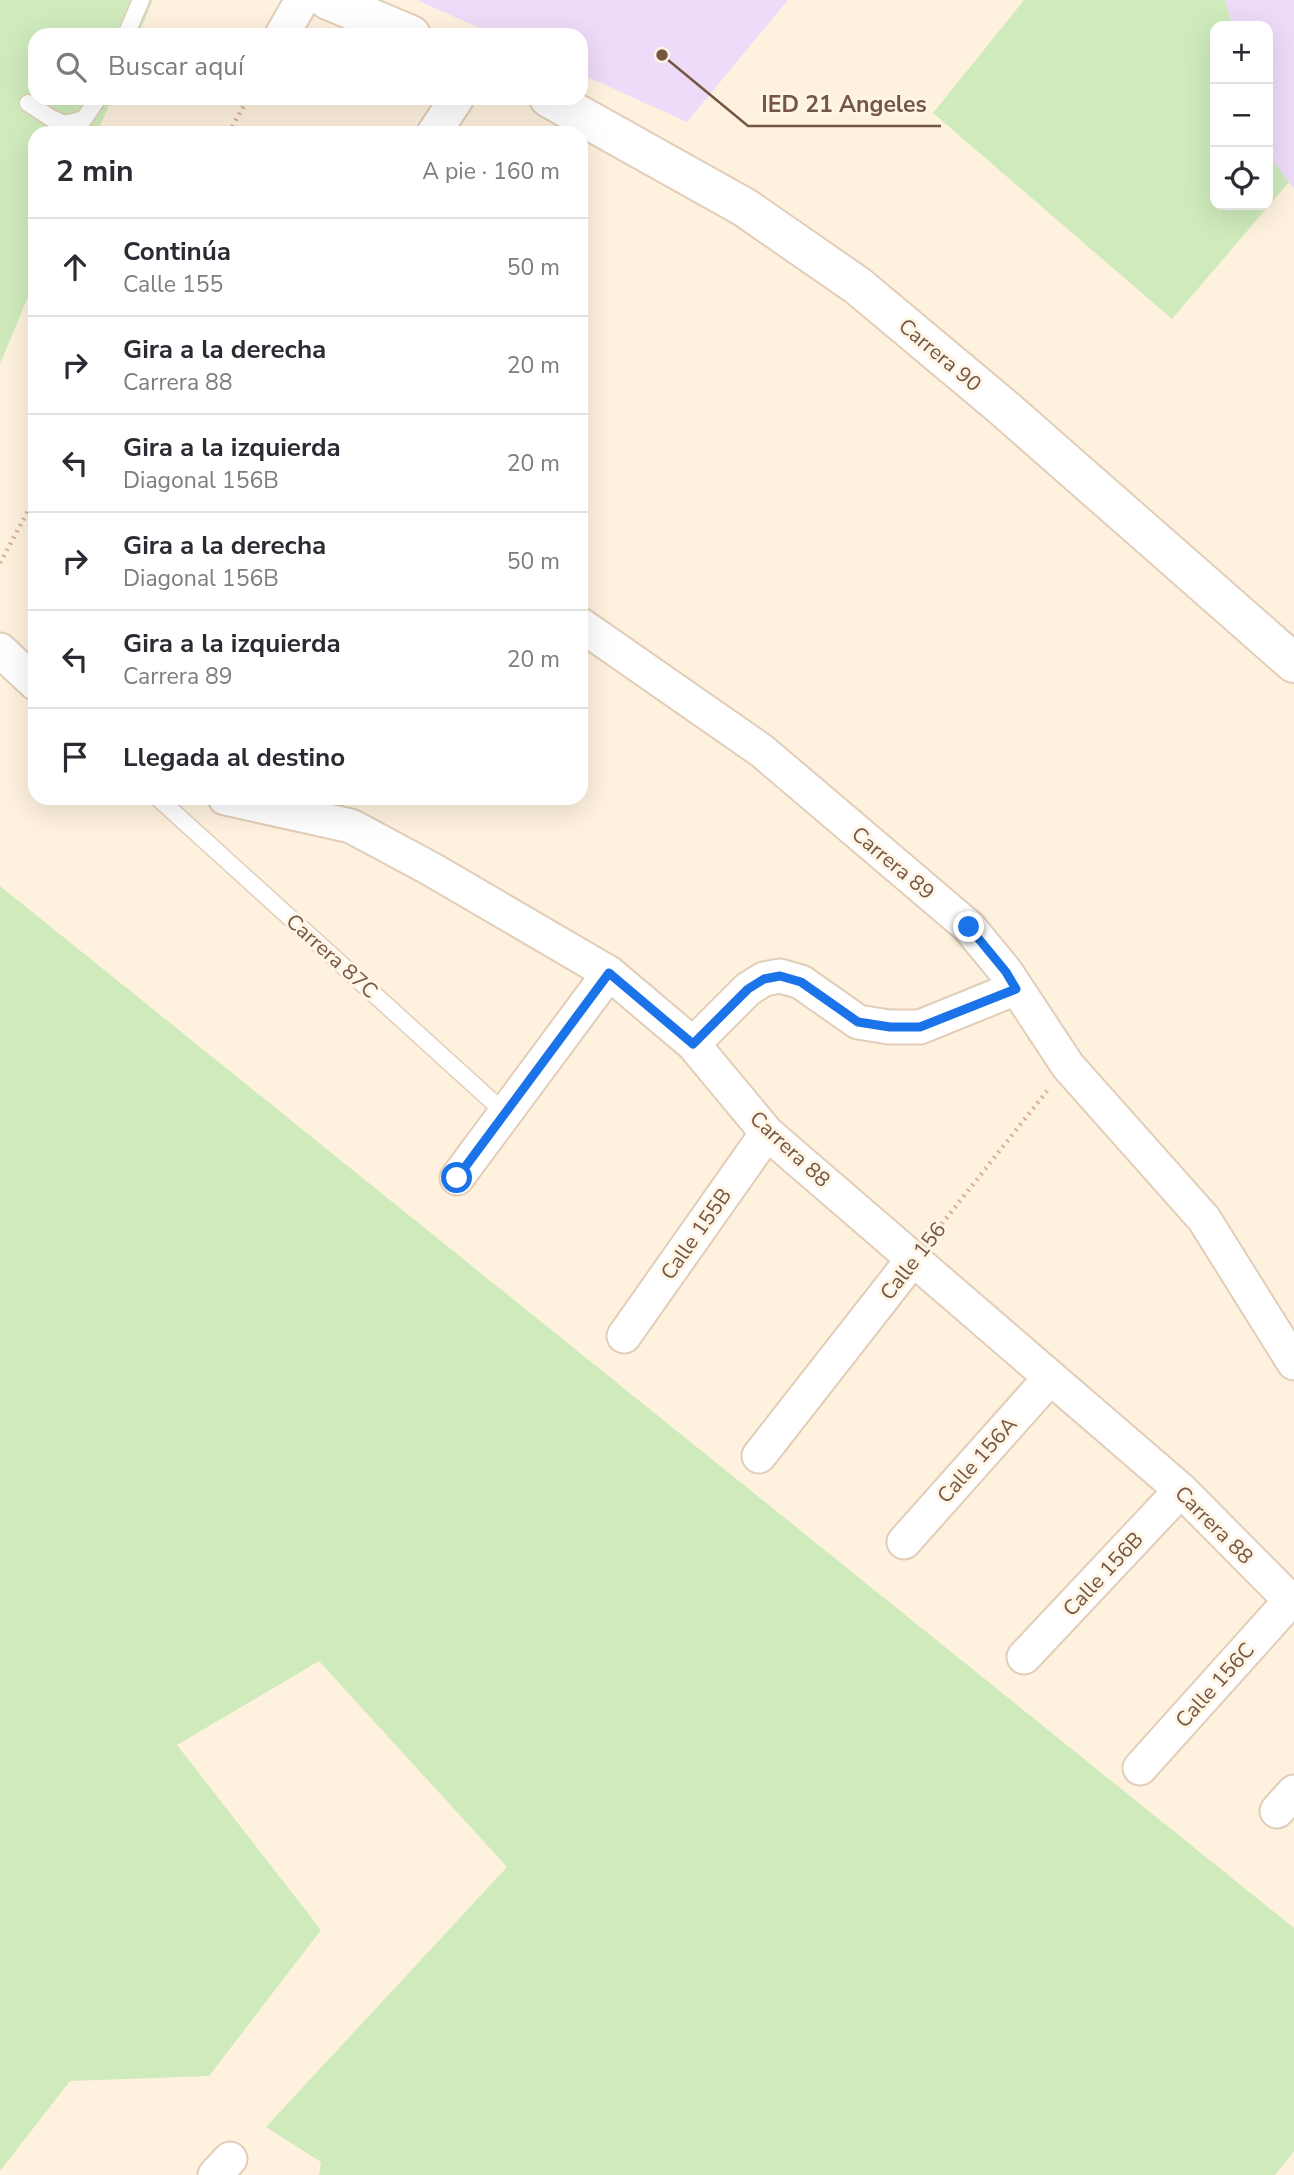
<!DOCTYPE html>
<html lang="es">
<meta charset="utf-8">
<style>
body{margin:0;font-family:"Nunito Sans",sans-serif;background:#f2f2f3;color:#2b2b33}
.controls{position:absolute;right:21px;top:21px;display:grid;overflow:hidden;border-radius:14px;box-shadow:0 7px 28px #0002}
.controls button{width:63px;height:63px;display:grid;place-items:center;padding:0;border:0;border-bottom:2px solid #e1e1e2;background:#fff;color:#2b2b33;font:35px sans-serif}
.stop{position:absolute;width:21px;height:21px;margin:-16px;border:5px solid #1a73e8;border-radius:50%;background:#fff}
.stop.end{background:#1a73e8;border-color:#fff;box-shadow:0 2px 7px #0008}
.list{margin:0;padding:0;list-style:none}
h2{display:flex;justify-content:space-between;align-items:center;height:91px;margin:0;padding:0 28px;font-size:30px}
h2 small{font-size:23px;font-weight:400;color:#7c7c81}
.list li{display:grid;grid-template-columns:46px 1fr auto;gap:21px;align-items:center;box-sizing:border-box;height:98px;padding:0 28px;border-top:2px solid #e1e1e2}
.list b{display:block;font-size:26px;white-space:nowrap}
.list p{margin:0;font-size:23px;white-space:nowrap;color:#7c7c81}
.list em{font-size:23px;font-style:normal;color:#7c7c81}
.icon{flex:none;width:38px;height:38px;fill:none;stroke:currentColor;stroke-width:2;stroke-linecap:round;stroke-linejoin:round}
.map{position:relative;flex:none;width:1294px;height:2175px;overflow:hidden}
.search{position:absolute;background:#fff;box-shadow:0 7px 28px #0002;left:28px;top:28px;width:560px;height:77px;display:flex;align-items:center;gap:18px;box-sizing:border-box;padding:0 24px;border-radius:21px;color:#7c7c81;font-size:26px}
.panel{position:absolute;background:#fff;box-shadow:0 7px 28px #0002;left:28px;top:126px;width:560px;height:679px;border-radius:21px}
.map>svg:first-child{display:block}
.education{fill:#eedbf9}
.green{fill:#cfebbc}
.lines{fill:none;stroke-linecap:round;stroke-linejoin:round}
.service-casing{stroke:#e2cdb9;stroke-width:19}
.minor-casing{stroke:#e2cdb9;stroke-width:37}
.tertiary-casing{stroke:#e2cdb9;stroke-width:42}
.path{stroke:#d9b197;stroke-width:4.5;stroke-dasharray:2 5;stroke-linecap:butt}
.service{stroke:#fff;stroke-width:16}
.minor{stroke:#fff;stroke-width:33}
.tertiary{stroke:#fff;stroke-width:38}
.route{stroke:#1a73e8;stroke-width:9}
.labels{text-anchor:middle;stroke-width:6;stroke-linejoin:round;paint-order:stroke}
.street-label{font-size:21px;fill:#755645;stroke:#fff5e5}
.leader{fill:none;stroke:#755645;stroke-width:2.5}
.callout-dot{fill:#755645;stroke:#fff5e5;stroke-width:2.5}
.callout-label{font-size:23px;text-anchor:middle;font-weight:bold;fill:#755645;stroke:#fff5e5;stroke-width:6;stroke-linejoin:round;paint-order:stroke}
</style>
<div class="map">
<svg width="1294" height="2175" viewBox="0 0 1294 2175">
<rect width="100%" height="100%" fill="#fef1de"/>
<!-- education -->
<path class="education" d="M417,0H788L687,122L581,74V35H495Z
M1225,0H1294V189L1271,159L1268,146V26H1232Z"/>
<!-- green -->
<path class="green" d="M0,0H153L138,35H35V98H112L97,133H35V280L0,364Z
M1024,0H1225L1232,26H1215V205H1268V146L1271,159L1289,182L1172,319L933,113Z
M0,886L1294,1928V2151L1275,2175H319L321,2162L266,2127L507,1867L319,1661L177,1745L321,1930L209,2076L70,2081L0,2171Z"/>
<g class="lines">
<!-- service casing -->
<g class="service-casing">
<path id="service" d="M126,35L141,0
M28,103L51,118L65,124L84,119L98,98
M158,798L505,1113"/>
</g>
<!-- minor casing -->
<g class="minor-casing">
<path id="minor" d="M282,35L302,0
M434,133L457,98
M581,625L762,751L969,927L1006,972L1068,1066L1204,1219L1294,1363
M0,650L35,683
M225,798L351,826L431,869L609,973L693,1044L767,1133L1181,1490L1294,1604
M693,1044L748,989L764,979L780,976L801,982L858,1022L889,1027H920L1016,988
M457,1178L609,973
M624,1336L767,1133
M759,1456L913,1259
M904,1542L1050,1378
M1024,1657L1181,1490
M1140,1768L1290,1601
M1277,1811L1294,1792
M215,2175L230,2159"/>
</g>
<!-- tertiary casing -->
<g class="tertiary-casing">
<path id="tertiary" d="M328,0L411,35
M549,98L744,207L858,286L1005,409L1294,663"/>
</g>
<!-- path -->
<path class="path" d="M229,133L248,98
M0,563L35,498
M933,1235L1047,1091"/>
<!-- service -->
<use href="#service" class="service"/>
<!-- minor -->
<use href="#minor" class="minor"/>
<!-- tertiary -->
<use href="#tertiary" class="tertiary"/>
</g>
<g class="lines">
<!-- route -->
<path class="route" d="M457,1178L609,973L693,1044L748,989L764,979L780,976L801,982L858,1022L890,1027H920L1016,989L1006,972L969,927"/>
</g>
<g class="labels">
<!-- street labels -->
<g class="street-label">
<text transform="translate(940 355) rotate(40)" y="7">Carrera 90</text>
<text transform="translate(893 863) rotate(40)" y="7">Carrera 89</text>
<text transform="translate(332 956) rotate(42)" y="7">Carrera 87C</text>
<text transform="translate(790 1149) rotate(43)" y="7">Carrera 88</text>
<text transform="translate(696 1234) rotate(-55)" y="7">Calle 155B</text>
<text transform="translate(913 1261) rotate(-52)" y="7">Calle 156</text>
<text transform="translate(977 1460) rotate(-48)" y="7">Calle 156A</text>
<text transform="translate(1214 1525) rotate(45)" y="7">Carrera 88</text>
<text transform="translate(1103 1574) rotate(-47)" y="7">Calle 156B</text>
<text transform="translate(1215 1685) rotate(-48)" y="7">Calle 156C</text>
</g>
</g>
<!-- callouts -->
<path class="leader" d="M662 55L748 126H941"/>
<circle class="callout-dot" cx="662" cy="55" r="7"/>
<g class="callout-label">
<text x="844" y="112">IED 21 Angeles</text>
</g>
</svg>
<div class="controls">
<button>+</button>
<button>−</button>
<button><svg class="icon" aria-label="locate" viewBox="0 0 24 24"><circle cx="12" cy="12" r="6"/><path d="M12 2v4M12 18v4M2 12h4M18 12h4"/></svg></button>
</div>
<div class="stop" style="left:457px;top:1178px"></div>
<div class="stop end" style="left:969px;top:927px"></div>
<div class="search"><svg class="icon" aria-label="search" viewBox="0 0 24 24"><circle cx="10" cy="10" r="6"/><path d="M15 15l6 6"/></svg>Buscar aquí</div>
<section class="panel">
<h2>2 min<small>A pie · 160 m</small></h2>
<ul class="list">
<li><svg class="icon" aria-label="ahead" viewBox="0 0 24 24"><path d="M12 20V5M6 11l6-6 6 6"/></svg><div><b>Continúa</b><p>Calle 155</p></div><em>50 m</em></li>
<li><svg class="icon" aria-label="right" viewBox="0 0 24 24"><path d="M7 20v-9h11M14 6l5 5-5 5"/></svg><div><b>Gira a la derecha</b><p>Carrera 88</p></div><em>20 m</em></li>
<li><svg class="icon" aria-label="left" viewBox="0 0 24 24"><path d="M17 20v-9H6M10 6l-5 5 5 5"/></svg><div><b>Gira a la izquierda</b><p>Diagonal 156B</p></div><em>20 m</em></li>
<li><svg class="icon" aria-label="right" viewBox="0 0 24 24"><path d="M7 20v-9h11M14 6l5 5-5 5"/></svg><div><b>Gira a la derecha</b><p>Diagonal 156B</p></div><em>50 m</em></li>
<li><svg class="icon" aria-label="left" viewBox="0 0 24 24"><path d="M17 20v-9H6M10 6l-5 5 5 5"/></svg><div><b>Gira a la izquierda</b><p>Carrera 89</p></div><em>20 m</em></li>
<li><svg class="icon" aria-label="arrive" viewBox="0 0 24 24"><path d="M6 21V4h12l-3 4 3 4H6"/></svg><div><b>Llegada al destino</b></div></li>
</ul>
</section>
</div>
